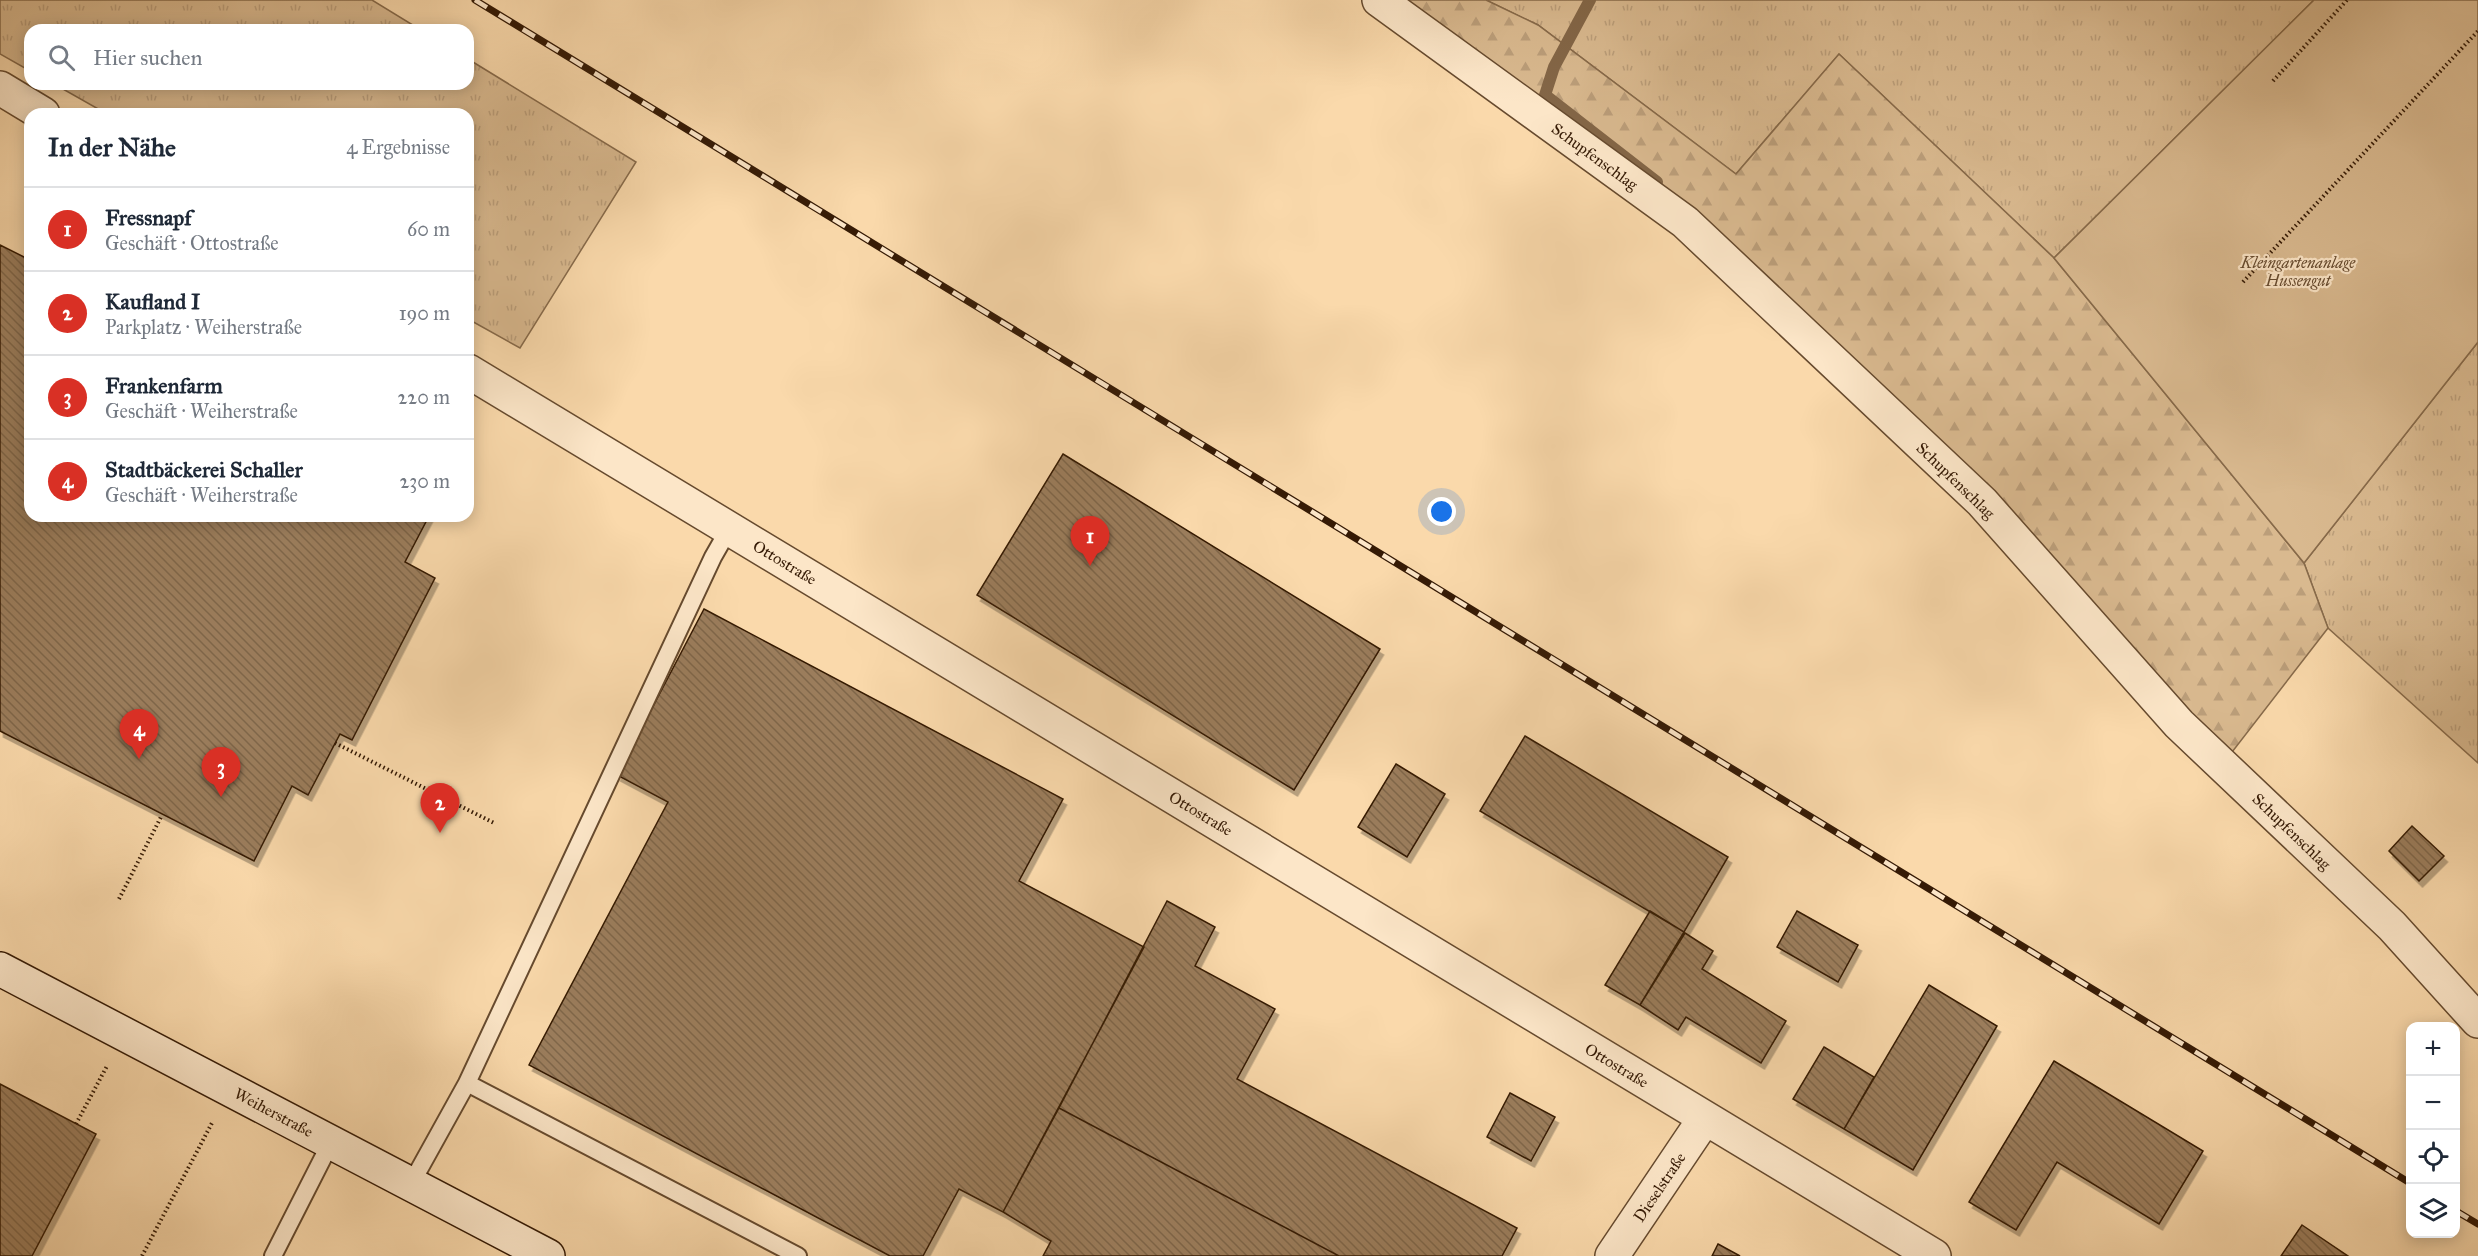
<!DOCTYPE html>
<html lang="de">
<meta charset="utf-8">
<style>
body{margin:0;font-family:"IM FELL Great Primer",serif;background:#f2f2f3;color:#1f2937}
.controls{position:absolute;right:18px;bottom:18px;display:grid;overflow:hidden;border-radius:12px;box-shadow:0 3px 15px #0003}
.controls button{width:54px;height:54px;display:grid;place-items:center;padding:0;border:0;border-bottom:2px solid #e0e1e3;background:#fff;color:#1f2937;font:30px sans-serif}
.you{position:absolute;left:1442px;top:512px;width:21px;height:21px;margin:-15px;border:4px solid #fff;border-radius:50%;background:#1a73e8;box-shadow:0 0 0 9px #1a73e833}
.badge{display:grid;place-items:center;width:39px;height:39px;border-radius:50%;background:#d93025;color:#fff;font-size:20px;font-weight:700}
.pin{position:absolute;translate:-50% -50px;filter:drop-shadow(0 2px 3px #0008)}
.pin::after{content:'';position:absolute;top:32px;width:21px;height:18px;background:inherit;clip-path:polygon(0 0,100% 0,50% 100%)}
.list{margin:0;padding:0;list-style:none}
h2{display:flex;justify-content:space-between;align-items:center;height:78px;margin:0;padding:0 24px;font-size:26px}
h2 small{font-size:20px;font-weight:400;color:#747a83}
.list li{display:grid;grid-template-columns:39px 1fr auto;gap:18px;align-items:center;box-sizing:border-box;height:84px;padding:0 24px;border-top:2px solid #e0e1e3}
.list b{display:block;font-size:22px;white-space:nowrap}
.list p{margin:0;font-size:20px;white-space:nowrap;color:#747a83}
.list em{font-size:20px;font-style:normal;color:#747a83}
.icon{flex:none;width:33px;height:33px;fill:none;stroke:currentColor;stroke-width:2;stroke-linecap:round;stroke-linejoin:round}
.map{position:relative;flex:none;width:2478px;height:1256px;overflow:hidden}
.search{position:absolute;background:#fff;box-shadow:0 3px 15px #0003;left:24px;top:24px;width:450px;height:66px;display:flex;align-items:center;gap:15px;box-sizing:border-box;padding:0 21px;border-radius:18px;color:#747a83;font-size:22px}
.panel{position:absolute;background:#fff;box-shadow:0 3px 15px #0003;left:24px;top:108px;width:450px;height:414px;border-radius:18px}
.map>svg:first-child{display:block}
.grass{fill:url(#grass-tufts);stroke:#876a4a;stroke-width:1.5}
.forest{fill:url(#forest-firs);stroke:#876a4a;stroke-width:1.5}
.garden{fill:#d9b98f;stroke:#876a4a;stroke-width:1.5}
.lines{fill:none;stroke-linecap:round;stroke-linejoin:round}
.stream{stroke:#836647;stroke-width:12}
.building{fill:url(#building-back-hatch);stroke:#351a05;stroke-width:1.5;filter:url(#shadow)}
.lane-casing{stroke:#664a2e;stroke-width:20}
.street-casing{stroke:#664a2e;stroke-width:36}
.secondary-casing{stroke:#351a05;stroke-width:36}
.path{stroke:#351a05;stroke-width:4;stroke-dasharray:1.5 3;stroke-linecap:butt}
.lane{stroke:#fce6c8;stroke-width:16}
.street{stroke:#fce6c8;stroke-width:33}
.secondary{stroke:#fce6c8;stroke-width:33}
.rail-casing{stroke:#351a05;stroke-width:7}
.rail{stroke:#fce6c8;stroke-width:4.5;stroke-dasharray:14;stroke-linecap:butt}
.labels{text-anchor:middle;stroke-width:4.5;stroke-linejoin:round;paint-order:stroke}
.street-label{font-size:16px;fill:#351a05;stroke:#fce6c8}
.park-label{font-size:16px;font-style:italic;fill:#664a2e;stroke:#fce6c8}
</style>
<div class="map">
<svg width="2478" height="1256" viewBox="0 0 2478 1256">
<defs>
<pattern id="grass-tufts" width="24" height="20" patternUnits="userSpaceOnUse" patternTransform="scale(1.5)"><rect width="24" height="20" fill="#d9b98f"/><path d="M3 7l-1-3M5 7V3M7 7l1-3M15 17l-1-3M17 17v-4M19 17l1-3" fill="none" stroke="#bb9e7a"/></pattern>
<pattern id="forest-firs" width="22" height="20" patternUnits="userSpaceOnUse" patternTransform="scale(1.5)"><rect width="22" height="20" fill="#d9b98f"/><path d="M5 1l3.5 6h-7zM16 11l3.5 6h-7z" fill="#bb9e7a"/></pattern>
<pattern id="building-back-hatch" width="6" height="6" patternUnits="userSpaceOnUse" patternTransform="scale(1.5)"><rect width="6" height="6" fill="#9b7d5b"/><path d="M-1 5l2 2M0 0l6 6M5-1l2 2" fill="none" stroke="#7f6649"/></pattern>
<filter id="shadow"><feDropShadow dx="3.5" dy="6" stdDeviation="0" flood-color="#0004"/></filter>
</defs>
<rect width="100%" height="100%" fill="#fad9ab"/>
<filter id="stains"><feTurbulence type="fractalNoise" baseFrequency=".00333" numOctaves="4"/><feColorMatrix values="0 0 0 0 .2 0 0 0 0 .09 0 0 0 0 .02 0 0 0 .5 -.17"/></filter>
<radialGradient id="worn" r=".72"><stop offset=".6" stop-color="#630" stop-opacity="0"/><stop offset="1" stop-color="#630" stop-opacity=".3"/></radialGradient>
<!-- grass -->
<path class="grass" d="M0,0H372L421,30H30V71L0,54Z
M1486,0H2314L2054,258L1839,54L1736,174L1538,25Z
M468,59L636,162L520,348L468,319V114H107L54,84H468Z
M2478,342V763L2328,628L2304,563Z"/>
<!-- forest -->
<path class="forest" d="M1379,0H1486L1538,25L1736,174L1839,54L2054,258L2304,563L2328,628L2222,765L1685,222Z"/>
<!-- garden -->
<path class="garden" d="M2314,0H2478V342L2304,563L2054,258Z"/>
<g class="lines">
<!-- stream -->
<path class="stream" d="M1590,0L1554,67L1545,95L1657,182"/>
</g>
<!-- building -->
<path class="building" d="M0,245L30,260V516H429L405,562L435,578L352,740L340,734L308,795L292,786L254,861L0,731Z
M1063,454L1380,649L1294,790L977,595Z
M704,609L1063,799L1019,881L1144,947L1003,1212L959,1189L923,1256H890L529,1065L668,802L617,775Z
M1525,736L1728,857L1684,932L1480,811Z
M1396,764L1445,794L1407,857L1358,827Z
M2412,826L2444,856L2419,881L2389,851Z
M1167,901L1215,927L1195,966L1275,1009L1237,1079L1517,1228L1502,1256H1339L1059,1108Z
M1650,911L1684,932L1640,1005L1605,985Z
M1797,911L1858,945L1838,982L1777,947Z
M1685,933L1713,951L1702,969L1786,1021L1761,1063L1686,1017L1678,1030L1640,1005Z
M1929,985L1997,1026L1913,1170L1844,1129Z
M1824,1047L1874,1077L1844,1129L1793,1099Z
M2054,1061L2203,1151L2159,1224L2057,1162L2016,1230L1969,1202Z
M0,1084L96,1134L32,1256H0Z
M1510,1093L1555,1117L1531,1161L1487,1137Z
M1059,1108L1339,1256H1043L1051,1241L1003,1212Z
M2302,1225L2348,1256H2281Z
M1718,1244L1740,1256H1712Z"/>
<g class="lines">
<!-- lane casing -->
<g class="lane-casing">
<path id="lane" d="M467,1083L713,557L729,529
M411,1184L467,1083L798,1256
M273,1256L331,1142"/>
</g>
<!-- street casing -->
<g class="street-casing">
<path id="street" d="M1379,0L1685,222L1982,502L2179,724L2392,926L2478,1021
M0,88L43,114
M468,371L1934,1256
M1612,1256L1705,1118"/>
</g>
<!-- secondary casing -->
<g class="secondary-casing">
<path id="secondary" d="M0,969L548,1256"/>
</g>
<!-- path -->
<path class="path" d="M2273,81L2347,0
M2243,282L2478,31
M335,743L494,823
M119,899L162,815
M76,1124L107,1066
M142,1256L213,1121"/>
<!-- lane -->
<use href="#lane" class="lane"/>
<!-- street -->
<use href="#street" class="street"/>
<!-- secondary -->
<use href="#secondary" class="secondary"/>
<!-- rail casing -->
<g class="rail-casing">
<path id="rail" d="M475,0L2410,1183
M2456,1211L2478,1224"/>
</g>
<!-- rail -->
<use href="#rail" class="rail"/>
</g>
<g class="labels">
<!-- street labels -->
<g class="street-label">
<text transform="translate(1595 156) rotate(36)" y="6">Schupfenschlag</text>
<text transform="translate(1956 480) rotate(44)" y="6">Schupfenschlag</text>
<text transform="translate(785 562) rotate(31)" y="6">Ottostraße</text>
<text transform="translate(1201 813) rotate(31)" y="6">Ottostraße</text>
<text transform="translate(2292 831) rotate(44)" y="6">Schupfenschlag</text>
<text transform="translate(1617 1065) rotate(31)" y="6">Ottostraße</text>
<text transform="translate(274 1112) rotate(28)" y="6">Weiherstraße</text>
<text transform="translate(1659 1187) rotate(-56)" y="6">Dieselstraße</text>
</g>
<!-- park labels -->
<g class="park-label">
<text x="2298" y="268">Kleingartenanlage<tspan x="2298" dy="18">Hussengut</tspan></text>
</g>
</g>
<rect width="100%" height="100%" filter="url(#stains)"/>
<rect width="100%" height="100%" fill="url(#worn)"/>
</svg>
<div class="controls">
<button>+</button>
<button>−</button>
<button><svg class="icon" aria-label="locate" viewBox="0 0 24 24"><circle cx="12" cy="12" r="6"/><path d="M12 2v4M12 18v4M2 12h4M18 12h4"/></svg></button>
<button><svg class="icon" aria-label="layers" viewBox="0 0 24 24"><path d="M12 4l9 5-9 5-9-5zM3 14l9 5 9-5"/></svg></button>
</div>
<div class="you"></div>
<div class="pin badge" style="left:1090px;top:566px">1</div>
<div class="pin badge" style="left:440px;top:833px">2</div>
<div class="pin badge" style="left:221px;top:797px">3</div>
<div class="pin badge" style="left:139px;top:759px">4</div>
<div class="search"><svg class="icon" aria-label="search" viewBox="0 0 24 24"><circle cx="10" cy="10" r="6"/><path d="M15 15l6 6"/></svg>Hier suchen</div>
<section class="panel">
<h2>In der Nähe<small>4 Ergebnisse</small></h2>
<ul class="list">
<li><span class="badge">1</span><div><b>Fressnapf</b><p>Geschäft · Ottostraße</p></div><em>60 m</em></li>
<li><span class="badge">2</span><div><b>Kaufland I</b><p>Parkplatz · Weiherstraße</p></div><em>190 m</em></li>
<li><span class="badge">3</span><div><b>Frankenfarm</b><p>Geschäft · Weiherstraße</p></div><em>220 m</em></li>
<li><span class="badge">4</span><div><b>Stadtbäckerei Schaller</b><p>Geschäft · Weiherstraße</p></div><em>230 m</em></li>
</ul>
</section>
</div>
